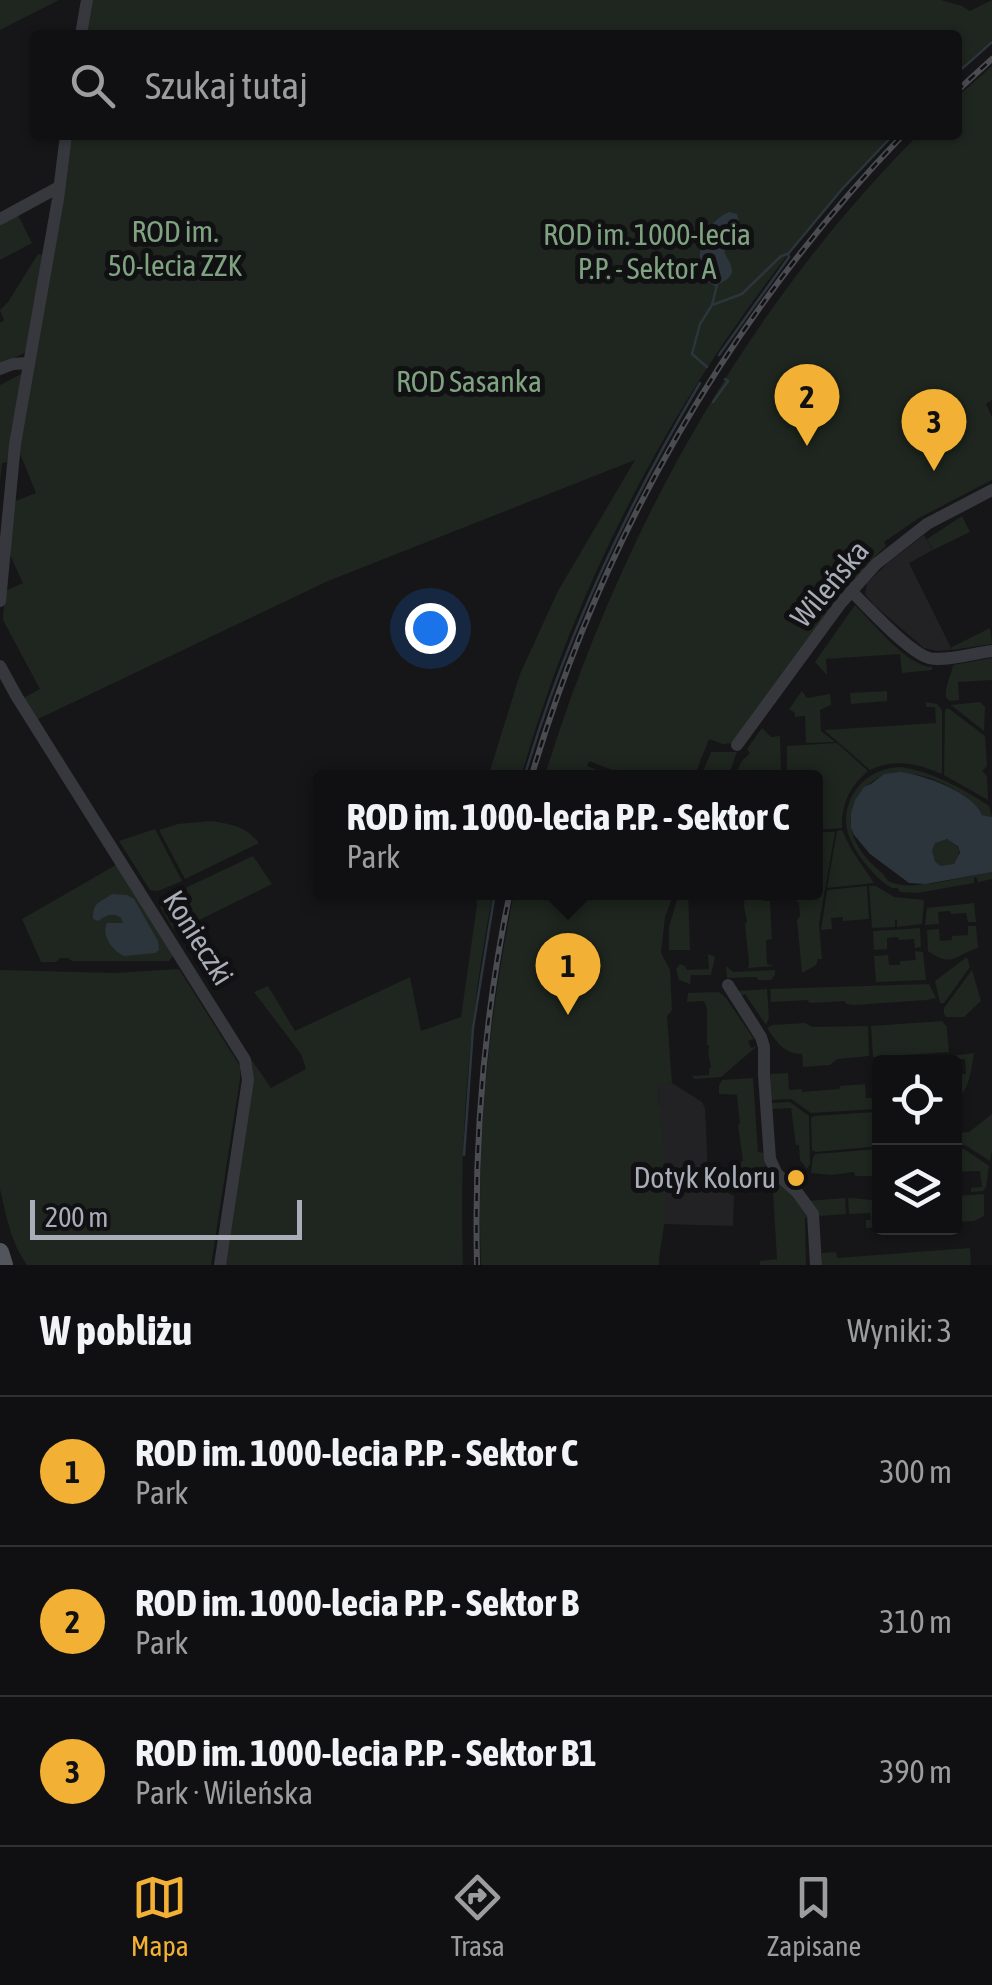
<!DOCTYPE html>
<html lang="pl">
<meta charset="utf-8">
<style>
body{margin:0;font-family:"Asap Condensed",sans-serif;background:#1e1e20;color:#f1f3f6}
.controls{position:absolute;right:30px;bottom:30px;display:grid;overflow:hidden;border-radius:10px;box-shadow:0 2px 8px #0004}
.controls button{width:90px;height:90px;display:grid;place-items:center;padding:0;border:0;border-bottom:2px solid #303032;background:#101012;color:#f1f3f6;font:50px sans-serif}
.scale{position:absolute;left:30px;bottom:25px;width:272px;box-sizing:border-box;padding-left:10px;border:5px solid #a8adb8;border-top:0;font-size:28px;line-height:35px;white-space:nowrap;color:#a8adb8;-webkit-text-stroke:8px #111113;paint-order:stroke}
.you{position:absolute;left:430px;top:628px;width:35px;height:35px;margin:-25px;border:8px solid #fff;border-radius:50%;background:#1a73e8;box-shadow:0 0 0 15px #1a73e833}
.badge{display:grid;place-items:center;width:65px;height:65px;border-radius:50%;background:#f2b134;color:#111;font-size:32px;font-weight:700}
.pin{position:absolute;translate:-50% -82px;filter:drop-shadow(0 2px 5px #0008)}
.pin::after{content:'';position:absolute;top:52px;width:35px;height:30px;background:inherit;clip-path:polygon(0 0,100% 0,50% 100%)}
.popup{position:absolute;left:313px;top:770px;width:510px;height:130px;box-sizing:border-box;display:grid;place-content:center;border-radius:10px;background:#101012;filter:drop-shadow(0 2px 8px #0005);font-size:32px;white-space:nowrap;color:#9c9d9f}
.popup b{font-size:38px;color:#f1f3f6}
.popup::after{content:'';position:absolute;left:50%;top:100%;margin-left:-20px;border:20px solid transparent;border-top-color:#101012}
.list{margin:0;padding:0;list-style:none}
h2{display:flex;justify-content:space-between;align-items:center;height:130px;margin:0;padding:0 40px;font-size:42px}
h2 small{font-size:32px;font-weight:400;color:#9c9d9f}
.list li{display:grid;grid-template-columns:65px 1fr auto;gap:30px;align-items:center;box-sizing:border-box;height:150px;padding:0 40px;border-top:2px solid #303032}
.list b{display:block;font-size:38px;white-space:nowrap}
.list p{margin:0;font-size:32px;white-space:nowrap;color:#9c9d9f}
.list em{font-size:32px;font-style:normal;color:#9c9d9f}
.icon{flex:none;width:55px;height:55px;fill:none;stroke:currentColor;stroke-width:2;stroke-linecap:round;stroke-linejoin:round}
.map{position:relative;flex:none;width:992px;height:1265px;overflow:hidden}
.search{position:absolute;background:#101012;box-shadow:0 2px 8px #0004;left:30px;right:30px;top:30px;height:110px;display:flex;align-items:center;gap:25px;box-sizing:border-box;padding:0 35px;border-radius:10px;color:#9c9d9f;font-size:38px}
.sheet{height:580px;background:#101012}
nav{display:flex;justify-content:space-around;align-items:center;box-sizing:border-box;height:140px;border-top:2px solid #303032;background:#101012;font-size:28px;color:#9c9d9f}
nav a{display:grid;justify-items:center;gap:5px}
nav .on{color:#f2b134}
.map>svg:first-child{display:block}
.built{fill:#222225}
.green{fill:#1e261f}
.water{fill:#2c353c;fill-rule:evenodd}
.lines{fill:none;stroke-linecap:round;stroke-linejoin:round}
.stream{stroke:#2c353c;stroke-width:2.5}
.minor{stroke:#37383d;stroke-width:12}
.major{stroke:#53555c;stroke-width:18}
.rail-casing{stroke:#4a4c52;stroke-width:6}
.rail{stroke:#111113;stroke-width:2.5;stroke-dasharray:8;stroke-linecap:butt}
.poi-dot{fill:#f2b134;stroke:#111113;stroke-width:4}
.labels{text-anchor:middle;stroke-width:10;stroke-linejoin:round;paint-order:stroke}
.park-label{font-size:30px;fill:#7fa381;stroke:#111113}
.street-label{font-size:30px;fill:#a8adb8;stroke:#111113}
.poi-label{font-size:30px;fill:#a8adb8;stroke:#111113;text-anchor:end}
</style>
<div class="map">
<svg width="992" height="1265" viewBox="0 0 992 1265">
<rect width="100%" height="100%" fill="#161618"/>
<!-- built -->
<path class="built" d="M924,535L933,550L909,563L952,650L937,651L924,648L874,605L865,594L867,583L889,562Z
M672,1083L702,1102L705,1108L708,1174L712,1182L717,1187L734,1196L733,1226L664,1224L658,1084Z"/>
<!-- green -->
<path class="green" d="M0,0H59L0,30Z
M93,0H941L962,6L970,11L992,0V40L957,71V35H87Z
M992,66V400L986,404L992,417V480L919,518L884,542L886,546L864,567L865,569L733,743L723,744L709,739L694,777H630L589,761L587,766L616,777L544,778C618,539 741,313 918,135H957V97Z
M71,135H892C719,314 589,538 521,777H488L520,674L558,591L635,460L328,581L36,720L23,698L40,689L3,620L5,591L23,583L9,553L13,502L36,493L19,451Z
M17,213L32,243L0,260V222Z
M38,254L43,255L26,352L0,365V323L4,320L0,310L8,302Z
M23,373L12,426L7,462L2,463L0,482V385Z
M962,516L970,532L933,550L927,539Z
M855,605C873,623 908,667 932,667V670L902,673L900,654L826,659L827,675L815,662Z
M990,628L992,644L952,650V647Z
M992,658V680L958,682L959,700L950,701L946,697C945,684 951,677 953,665Z
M802,691L807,698L830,694L831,705L820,710L821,731L835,742L806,743L805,716L795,717V713L789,709Z
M887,691V701L851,704L850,693Z
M926,702L937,704L942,710V774C918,764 895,758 870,770L824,730L936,723L935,707H926Z
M980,702L985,707L984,731L951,705Z
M948,708L985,736L987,766L982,771L987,776L988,800L944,775L945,710Z
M762,728L771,737L780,736L781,777H734L742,761L750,753L747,749Z
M837,743L868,771C850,786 841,804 842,828L816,830V778L787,777V746Z
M711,752H737L728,777H701Z
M901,767C933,772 962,788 989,806L992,817L982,815C973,796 939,779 918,775C907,773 895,774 884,774C873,782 862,787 856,799C841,829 860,855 882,873C886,877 887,882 893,883C901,886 915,886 923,884L909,883L930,884L992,872V879L978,882L976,877L974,878V883L917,893L900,892L898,888H892C872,877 844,841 846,818C848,790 869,768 901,767Z
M212,821C234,825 245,826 259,843L185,879L159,830L178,824Z
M155,829L182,881L158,891L150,890L119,841Z
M842,830L851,849L874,883L827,888L837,831Z
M816,832H835L819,924L822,959H818L816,965L802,973L797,920L800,916L799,902H797L796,893L816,892Z
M931 853a14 14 0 1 1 28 0a14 14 0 1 1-28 0Z
M253,856L272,884L181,929L174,930L160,907L162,899Z
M116,865L173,956L169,961H72L68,958H60L56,962H41L22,919Z
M867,886L869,919L843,921V917L831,918L832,929L821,930L827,890Z
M869,886H876L894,897L924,900L922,924L897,927V920H895V927L872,928Z
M763,892L764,901H770L772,939L766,940L767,964L774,966L748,968L749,963L745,923L747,922L744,907L745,893Z
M476,893H493C469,1016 459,1139 463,1265H225L249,1056L271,1088L306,1069L301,1054L254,992L268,986L295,1031L410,977L421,1031L461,1017L477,905Z
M514,893H674L665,917L661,953L670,970L672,1010L667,1016L672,1083L658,1085L659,1108L661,1109C663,1147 667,1186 664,1224C663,1238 659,1251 659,1265H481C476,1139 489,1016 514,893Z
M679,893H688L690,950H669V927Z
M974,903L976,922H968L966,913L951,914L950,911L938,912L939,924L925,925L927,908Z
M968,926H976L978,948C956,954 953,969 928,951L927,930L939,929L940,941L952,940V936L968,935Z
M920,928L921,947L915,948L914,939L899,940L898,937L887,938V949L874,950L873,931Z
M915,951L923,952L926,980L876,982L874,956L888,955L889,965H900V961L916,960Z
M708,954L715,957L711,975H691L690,984L679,980L676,969L680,964L685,966L687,970L709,969Z
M967,957L970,967L944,1003H940L935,981Z
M726,966L733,972L775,970V975L771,980H758L757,977L727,978Z
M179,969L240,1066V1079L211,1265H27C11,1243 6,1215 0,1189V970L115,973Z
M972,970L981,1001L964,1017H946L944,1014V1008Z
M929,984L936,998L927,1000L854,1005L846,1004L845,1001L809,1003L808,1000L771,1002L770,989Z
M767,989L769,1018L766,1025L745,994L739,997L735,991Z
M719,992L726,998L754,1039L748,1041L751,1048L757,1046L721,1077L694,1079L692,1076L709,1075V1068L711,1067L708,1053L709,1045H707V1009L704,1001L687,1002L688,993Z
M942,1021L947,1027L949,1052L873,1057L871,1026Z
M805,1023L813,1027L868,1026L869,1056L837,1059L830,1065L803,1067L802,1054C784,1054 777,1042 767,1028L772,1025Z
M974,1053C971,1070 970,1090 955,1101V1074H966L965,1059H953L952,1056Z
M788,1073L789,1090L802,1089V1092L839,1089L840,1086L865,1084L866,1098H874L875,1109L811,1113L791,1099L771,1100L770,1074Z
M753,1078L758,1152L765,1153L766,1166L757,1171L724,1173L723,1170L741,1169V1162L743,1161L738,1125L740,1124L737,1095L719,1094V1086L722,1080Z
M790,1102L809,1116L810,1164L807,1169L800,1160L799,1145H796L791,1108L771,1109L772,1103Z
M875,1112L879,1132V1146L816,1152L812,1150L811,1118L814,1116Z
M992,1114V1151L990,1161L965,1145H955V1133L969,1132Z
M879,1149V1174L877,1176H855L854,1172L832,1175L811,1173L813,1157L816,1154Z
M955,1149H964L989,1166L986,1187L983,1191L971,1192V1188L982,1187L980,1171L955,1172Z
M772,1176L799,1200L810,1217L805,1218L806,1265H760V1261L777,1259Z
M984,1194V1216L974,1221L955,1222V1196Z
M845,1198L846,1214L820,1216L808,1201Z
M848,1198C859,1198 868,1201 879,1200V1227L866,1228V1220H871L870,1213L849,1214Z
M970,1248L971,1265H822V1253L836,1252L837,1258Z"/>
<!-- water -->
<path class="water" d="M729,212L737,214L741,230L724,252C735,271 737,276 715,286L703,279C694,253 703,224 729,212Z
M802,372L821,381C827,400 826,411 808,423L787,419C780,409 782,399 775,391L786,378L794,381Z
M900,772C924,775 973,792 982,815L992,817V872L926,884L909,883L870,854L854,835L851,828V813L855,800L864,787L871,784L884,774ZM947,839L958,846L960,853L954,864L941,866L935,862L932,850L935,843Z
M112,894L127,895L134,899L158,941L159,950L155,953L124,956C112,951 101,935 107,923H123L121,918C113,912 106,915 98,921L93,919C93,901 100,903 112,894Z"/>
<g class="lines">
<!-- stream -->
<path class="stream" d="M957,73L992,42
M717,285L712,305L742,294L781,256L787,254
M719,355L789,257L788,254L843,188L893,135
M707,367L692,354L700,324L712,305
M713,402L728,381L725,379
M524,778C565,638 626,508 700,383
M464,1155L473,1028L495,892"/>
<!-- minor -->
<path class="minor" d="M81,35L87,0
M0,219L59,187
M0,369L13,364L28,363
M851,591C868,607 908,652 929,658C945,662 975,653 992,651
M0,601L15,444L58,199L66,135
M0,666L17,697L245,1060L248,1080L220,1265
M737,745L841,603L876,564L927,524L992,490
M728,985L761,1037L764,1047V1075L770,1159L777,1174L797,1192L813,1214L816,1265"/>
<!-- major -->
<path class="major" d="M0,1252L4,1265"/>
<!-- rail casing -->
<g class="rail-casing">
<path id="rail" d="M957,91L992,59
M531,778C602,537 729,316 903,135
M477,1265C474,1139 484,1016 510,892"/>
</g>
<!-- rail -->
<use href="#rail" class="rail"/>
</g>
<!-- markers -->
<circle class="poi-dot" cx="796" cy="1178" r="10"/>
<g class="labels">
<!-- park labels -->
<g class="park-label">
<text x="175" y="242">ROD im.<tspan x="175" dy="34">50-lecia ZZK</tspan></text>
<text x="647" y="245">ROD im. 1000-lecia<tspan x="647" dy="34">P.P. - Sektor A</tspan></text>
<text x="469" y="392">ROD Sasanka</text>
</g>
<!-- street labels -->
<g class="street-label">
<text transform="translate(830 584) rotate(-50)" y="10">Wileńska</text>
<text transform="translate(198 938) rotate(58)" y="10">Konieczki</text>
</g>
<!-- poi labels -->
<g class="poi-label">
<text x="776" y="1188">Dotyk Koloru</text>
</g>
</g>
</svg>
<div class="controls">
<button><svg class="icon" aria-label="locate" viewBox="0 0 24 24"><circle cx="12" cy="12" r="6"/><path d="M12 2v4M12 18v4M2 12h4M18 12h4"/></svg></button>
<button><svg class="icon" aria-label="layers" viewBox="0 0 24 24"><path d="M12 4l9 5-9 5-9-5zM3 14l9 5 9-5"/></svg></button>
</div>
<div class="scale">200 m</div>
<div class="you"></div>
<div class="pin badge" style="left:568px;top:1015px">1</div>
<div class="popup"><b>ROD im. 1000-lecia P.P. - Sektor C</b>Park</div>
<div class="pin badge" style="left:807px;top:446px">2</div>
<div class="pin badge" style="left:934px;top:471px">3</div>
<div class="search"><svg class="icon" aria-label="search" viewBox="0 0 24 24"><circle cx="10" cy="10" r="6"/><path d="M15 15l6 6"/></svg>Szukaj tutaj</div>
</div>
<section class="sheet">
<h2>W pobliżu<small>Wyniki: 3</small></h2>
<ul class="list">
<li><span class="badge">1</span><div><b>ROD im. 1000-lecia P.P. - Sektor C</b><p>Park</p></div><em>300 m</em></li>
<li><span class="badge">2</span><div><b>ROD im. 1000-lecia P.P. - Sektor B</b><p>Park</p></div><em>310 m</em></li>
<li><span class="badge">3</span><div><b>ROD im. 1000-lecia P.P. - Sektor B1</b><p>Park · Wileńska</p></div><em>390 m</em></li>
</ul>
</section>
<nav>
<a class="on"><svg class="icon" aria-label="map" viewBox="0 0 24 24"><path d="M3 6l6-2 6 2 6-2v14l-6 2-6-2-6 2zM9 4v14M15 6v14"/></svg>Mapa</a>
<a><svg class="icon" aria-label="directions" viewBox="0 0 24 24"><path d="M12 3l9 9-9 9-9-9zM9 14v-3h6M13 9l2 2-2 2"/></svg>Trasa</a>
<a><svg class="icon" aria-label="saved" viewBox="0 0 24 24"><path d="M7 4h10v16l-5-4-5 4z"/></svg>Zapisane</a>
</nav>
